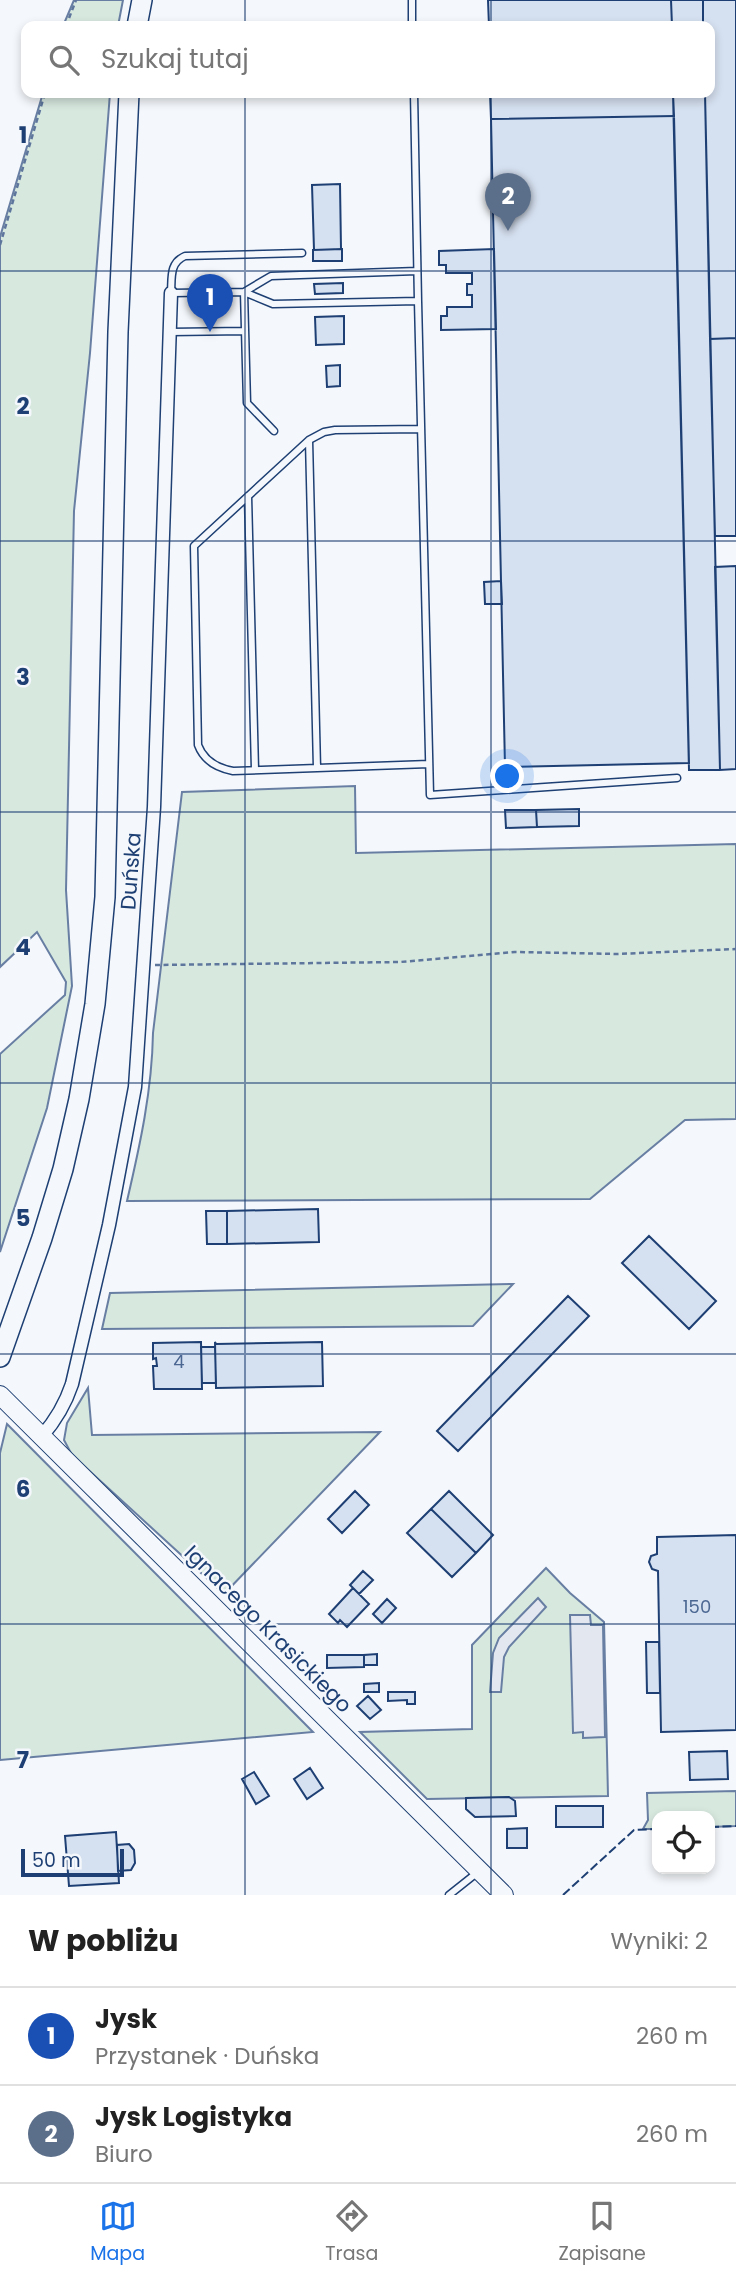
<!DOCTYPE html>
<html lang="pl">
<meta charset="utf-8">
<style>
body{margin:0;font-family:Poppins,sans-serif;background:#f6f6f6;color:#222}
.controls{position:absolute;right:21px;bottom:21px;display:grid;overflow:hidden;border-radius:14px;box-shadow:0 4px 10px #0003}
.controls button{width:63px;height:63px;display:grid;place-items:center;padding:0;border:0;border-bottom:2px solid #e0e0e0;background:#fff;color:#222;font:35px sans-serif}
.scale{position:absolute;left:21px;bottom:18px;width:103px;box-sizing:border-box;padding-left:7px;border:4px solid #1d3f73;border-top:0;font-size:19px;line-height:24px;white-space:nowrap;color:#1d3f73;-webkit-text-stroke:5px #f4f7fb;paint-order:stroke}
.you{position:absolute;left:508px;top:777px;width:24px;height:24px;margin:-18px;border:5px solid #fff;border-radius:50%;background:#1a73e8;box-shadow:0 0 0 10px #1a73e833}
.badge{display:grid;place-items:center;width:46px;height:46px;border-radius:50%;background:#1a73e8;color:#fff;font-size:23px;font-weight:700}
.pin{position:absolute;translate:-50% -58px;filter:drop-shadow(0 2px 4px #0008)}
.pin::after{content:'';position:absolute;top:37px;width:24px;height:21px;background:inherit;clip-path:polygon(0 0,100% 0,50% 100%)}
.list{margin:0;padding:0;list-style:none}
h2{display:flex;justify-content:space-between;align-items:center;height:91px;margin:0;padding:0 28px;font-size:30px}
h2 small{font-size:23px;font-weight:400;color:#767676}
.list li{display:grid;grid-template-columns:46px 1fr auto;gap:21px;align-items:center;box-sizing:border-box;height:98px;padding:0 28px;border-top:2px solid #e0e0e0}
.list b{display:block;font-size:26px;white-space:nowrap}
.list p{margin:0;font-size:23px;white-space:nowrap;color:#767676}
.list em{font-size:23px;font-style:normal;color:#767676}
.icon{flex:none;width:38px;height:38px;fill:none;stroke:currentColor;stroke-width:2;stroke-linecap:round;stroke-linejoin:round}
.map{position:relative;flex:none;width:736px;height:1895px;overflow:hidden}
.search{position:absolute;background:#fff;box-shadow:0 4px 10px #0003;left:21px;right:21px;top:21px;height:77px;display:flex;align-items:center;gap:18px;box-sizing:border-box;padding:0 24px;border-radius:14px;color:#767676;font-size:26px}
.sheet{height:287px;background:#fff}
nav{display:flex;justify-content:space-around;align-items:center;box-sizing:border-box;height:98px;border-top:2px solid #e0e0e0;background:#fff;font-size:19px;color:#767676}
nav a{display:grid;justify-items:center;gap:4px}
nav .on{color:#1a73e8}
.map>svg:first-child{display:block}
.green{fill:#d7e8df;stroke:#687fa3;stroke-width:2}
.parking{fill:#e3e8f0;stroke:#687fa3;stroke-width:2}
.building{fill:#d5e0f0;stroke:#1d3f73;stroke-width:2}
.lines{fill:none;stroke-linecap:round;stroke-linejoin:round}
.lane-casing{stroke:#1d3f73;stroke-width:9}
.street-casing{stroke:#1d3f73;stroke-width:15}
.secondary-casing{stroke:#1d3f73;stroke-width:20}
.primary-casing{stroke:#1d3f73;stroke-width:22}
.path{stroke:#5e769c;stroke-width:2.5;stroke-dasharray:5 3.5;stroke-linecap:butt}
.lane{stroke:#f4f7fb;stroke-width:6}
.street{stroke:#f4f7fb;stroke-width:12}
.secondary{stroke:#f4f7fb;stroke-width:18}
.primary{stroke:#f4f7fb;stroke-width:19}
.fence{stroke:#1d3f73;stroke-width:2;stroke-dasharray:9 3.5;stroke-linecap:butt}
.grid{fill:none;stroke:#1d3f73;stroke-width:2;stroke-opacity:0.55}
.labels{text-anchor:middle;stroke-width:5;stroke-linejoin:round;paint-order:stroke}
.number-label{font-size:18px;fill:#4b6792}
.street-label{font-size:21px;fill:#1d3f73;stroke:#f4f7fb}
.grid-label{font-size:23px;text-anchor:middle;font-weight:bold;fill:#1d3f73;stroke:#f4f7fb;stroke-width:5;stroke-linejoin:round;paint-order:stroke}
</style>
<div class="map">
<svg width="736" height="1895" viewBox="0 0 736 1895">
<rect width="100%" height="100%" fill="#f4f7fb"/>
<!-- green -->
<path class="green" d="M74,0H123L118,26H63Z
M43,93H110L90,353L74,511L66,890L72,986L47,1108L0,1252V1054L65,995L66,982L37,932L0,967V237Z
M355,786L356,853L736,844V1119L685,1120L590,1199L127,1201C140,1145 152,1091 153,1033L182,792Z
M513,1284L473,1326L102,1329L110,1293Z
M88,1388L92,1435L380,1432L224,1594L72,1455L64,1440L67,1423Z
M7,1424L313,1732L0,1760V1453Z
M546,1568L570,1593L604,1622L608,1796L427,1799L360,1732L472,1729V1645Z
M736,1791V1826L710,1827V1816H657V1829H643L648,1820L647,1793Z"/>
<!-- parking -->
<path class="parking" d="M538,1598L546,1607L509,1647L504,1657L501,1692H490L493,1653L499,1638Z
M570,1615H590L591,1625H603L605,1737L583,1738V1732L573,1733Z"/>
<!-- building -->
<path class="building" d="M488,0H671L672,26H489Z
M671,0H703V26H672Z
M703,0H736V338L710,339L705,93H710V26H703Z
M490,93H673L674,116L491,119Z
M673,93H705L720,770H689Z
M674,116L689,763L505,767L491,119Z
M340,184L341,249L314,250L312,185Z
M342,249V261H313V250Z
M494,249L496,329L441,330V316H447V307H472V295H467V284H472V273H446V265H439V251Z
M343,283V293L315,294L314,284Z
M344,316V344L316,345L315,317Z
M736,338V536H715L710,339Z
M340,365V386L327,387L326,366Z
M736,566V769L720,770L715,567Z
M501,581L502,604H485L484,582Z
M579,809V826L537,827L536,810Z
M505,810H536L537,827L506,828Z
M318,1209L319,1242L227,1244V1211Z
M206,1211H227V1244H207Z
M649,1236L716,1301L689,1329L622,1263Z
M568,1296L589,1316L458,1451L437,1431Z
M201,1342L202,1389H154L153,1366H157L156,1358L153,1359V1343Z
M215,1342L216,1344L322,1342L323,1386L216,1388Z
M201,1347H215L216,1383H202Z
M355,1491L369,1505L342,1533L328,1519Z
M449,1491L493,1535L476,1553L431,1509Z
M431,1509L476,1553L452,1577L407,1533Z
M736,1535V1730L661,1732L658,1571L652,1569L649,1562L651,1556L657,1554V1537Z
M363,1571L373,1580L359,1594L350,1585Z
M353,1588L369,1604L347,1627L340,1620L338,1623L329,1614Z
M387,1599L396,1608L382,1623L373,1614Z
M646,1642H659L660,1693H647Z
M377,1654V1665H364V1655Z
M327,1655H364V1667L327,1668Z
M379,1683V1692H364V1684Z
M388,1692H415V1704H407V1700L388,1701Z
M368,1696L381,1710L370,1719L357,1706Z
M727,1751L728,1779L690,1780L689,1752Z
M310,1768L323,1788L307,1799L294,1779Z
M254,1772L269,1796L256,1804L242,1779Z
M509,1797L515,1801L516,1816L475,1817L466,1809V1798Z
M556,1806H603V1827H556Z
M527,1828V1848H507V1829Z
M116,1832L119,1883L69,1886L65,1836Z
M129,1844L134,1850L135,1863L131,1870L118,1871L117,1845Z"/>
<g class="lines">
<!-- lane casing -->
<g class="lane-casing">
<path id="lane" d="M412,0V26
M244,292L273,304L418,301L414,93
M244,292L271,276L417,271
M418,301L430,795L677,778
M170,332L245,331
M421,429L335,430L324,432L309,440L194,546L198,745C204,761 217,768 233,771L429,764
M274,431L247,403L244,292L171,293C172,278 169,263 185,256L302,253
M309,440L317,768
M248,496L255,770
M449,1895L478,1872"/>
</g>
<!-- street casing -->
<g class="street-casing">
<path id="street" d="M42,1436C56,1420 65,1405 72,1384L109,1225L135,1087L154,807L171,293"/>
</g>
<!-- secondary casing -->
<g class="secondary-casing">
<path id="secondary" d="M0,1395L504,1895"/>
</g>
<!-- primary casing -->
<g class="primary-casing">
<path id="primary" d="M137,26L142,0
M0,1357L42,1238L63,1169L79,1099L95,1004L105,897L118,332L129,93"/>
</g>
<!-- path -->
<path class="path" d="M66,26L76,0
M0,245L45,93
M155,965L400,962L515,952L617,954L736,949"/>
<!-- lane -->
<use href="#lane" class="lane"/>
<!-- street -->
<use href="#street" class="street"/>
<!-- secondary -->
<use href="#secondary" class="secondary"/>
<!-- primary -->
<use href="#primary" class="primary"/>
<!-- fence -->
<path class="fence" d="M710,1827L736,1826
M563,1895L634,1830L657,1829"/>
</g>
<!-- grid -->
<path class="grid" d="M245,0V26M491,0V26M245,93V1895M491,93V1895M0,271H736M0,541H736M0,812H736M0,1083H736M0,1354H736M0,1624H736"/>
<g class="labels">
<!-- number labels -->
<g class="number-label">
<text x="179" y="1368">4</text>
<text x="697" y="1613">150</text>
</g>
<!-- street labels -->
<g class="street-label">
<text transform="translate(131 871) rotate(-86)" y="7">Duńska</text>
<text transform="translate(268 1629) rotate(45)" y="7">Ignacego Krasickiego</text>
</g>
</g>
<g class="grid-label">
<text x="23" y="143">1</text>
<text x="23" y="414">2</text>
<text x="23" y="685">3</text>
<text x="23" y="955">4</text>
<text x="23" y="1226">5</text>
<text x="23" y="1497">6</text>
<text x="23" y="1768">7</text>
</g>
</svg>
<div class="controls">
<button><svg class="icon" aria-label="locate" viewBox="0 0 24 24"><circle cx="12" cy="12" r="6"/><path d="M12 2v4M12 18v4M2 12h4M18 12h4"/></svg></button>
</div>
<div class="scale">50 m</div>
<div class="you"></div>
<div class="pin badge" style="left:210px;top:332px;background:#1a4fb4">1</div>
<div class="pin badge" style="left:508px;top:231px;background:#5c6f8a">2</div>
<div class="search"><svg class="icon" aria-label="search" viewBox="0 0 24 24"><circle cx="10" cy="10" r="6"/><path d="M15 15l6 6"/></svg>Szukaj tutaj</div>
</div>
<section class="sheet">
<h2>W pobliżu<small>Wyniki: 2</small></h2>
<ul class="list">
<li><span class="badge" style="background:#1a4fb4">1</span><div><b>Jysk</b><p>Przystanek · Duńska</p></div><em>260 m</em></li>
<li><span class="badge" style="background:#5c6f8a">2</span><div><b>Jysk Logistyka</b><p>Biuro</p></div><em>260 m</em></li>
</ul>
</section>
<nav>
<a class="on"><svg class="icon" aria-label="map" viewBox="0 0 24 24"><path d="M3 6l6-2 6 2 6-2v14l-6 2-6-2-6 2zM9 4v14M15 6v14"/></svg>Mapa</a>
<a><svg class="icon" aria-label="directions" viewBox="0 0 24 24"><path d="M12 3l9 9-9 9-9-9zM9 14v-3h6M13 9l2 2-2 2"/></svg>Trasa</a>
<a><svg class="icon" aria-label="saved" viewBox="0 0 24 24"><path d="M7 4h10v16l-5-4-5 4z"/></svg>Zapisane</a>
</nav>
